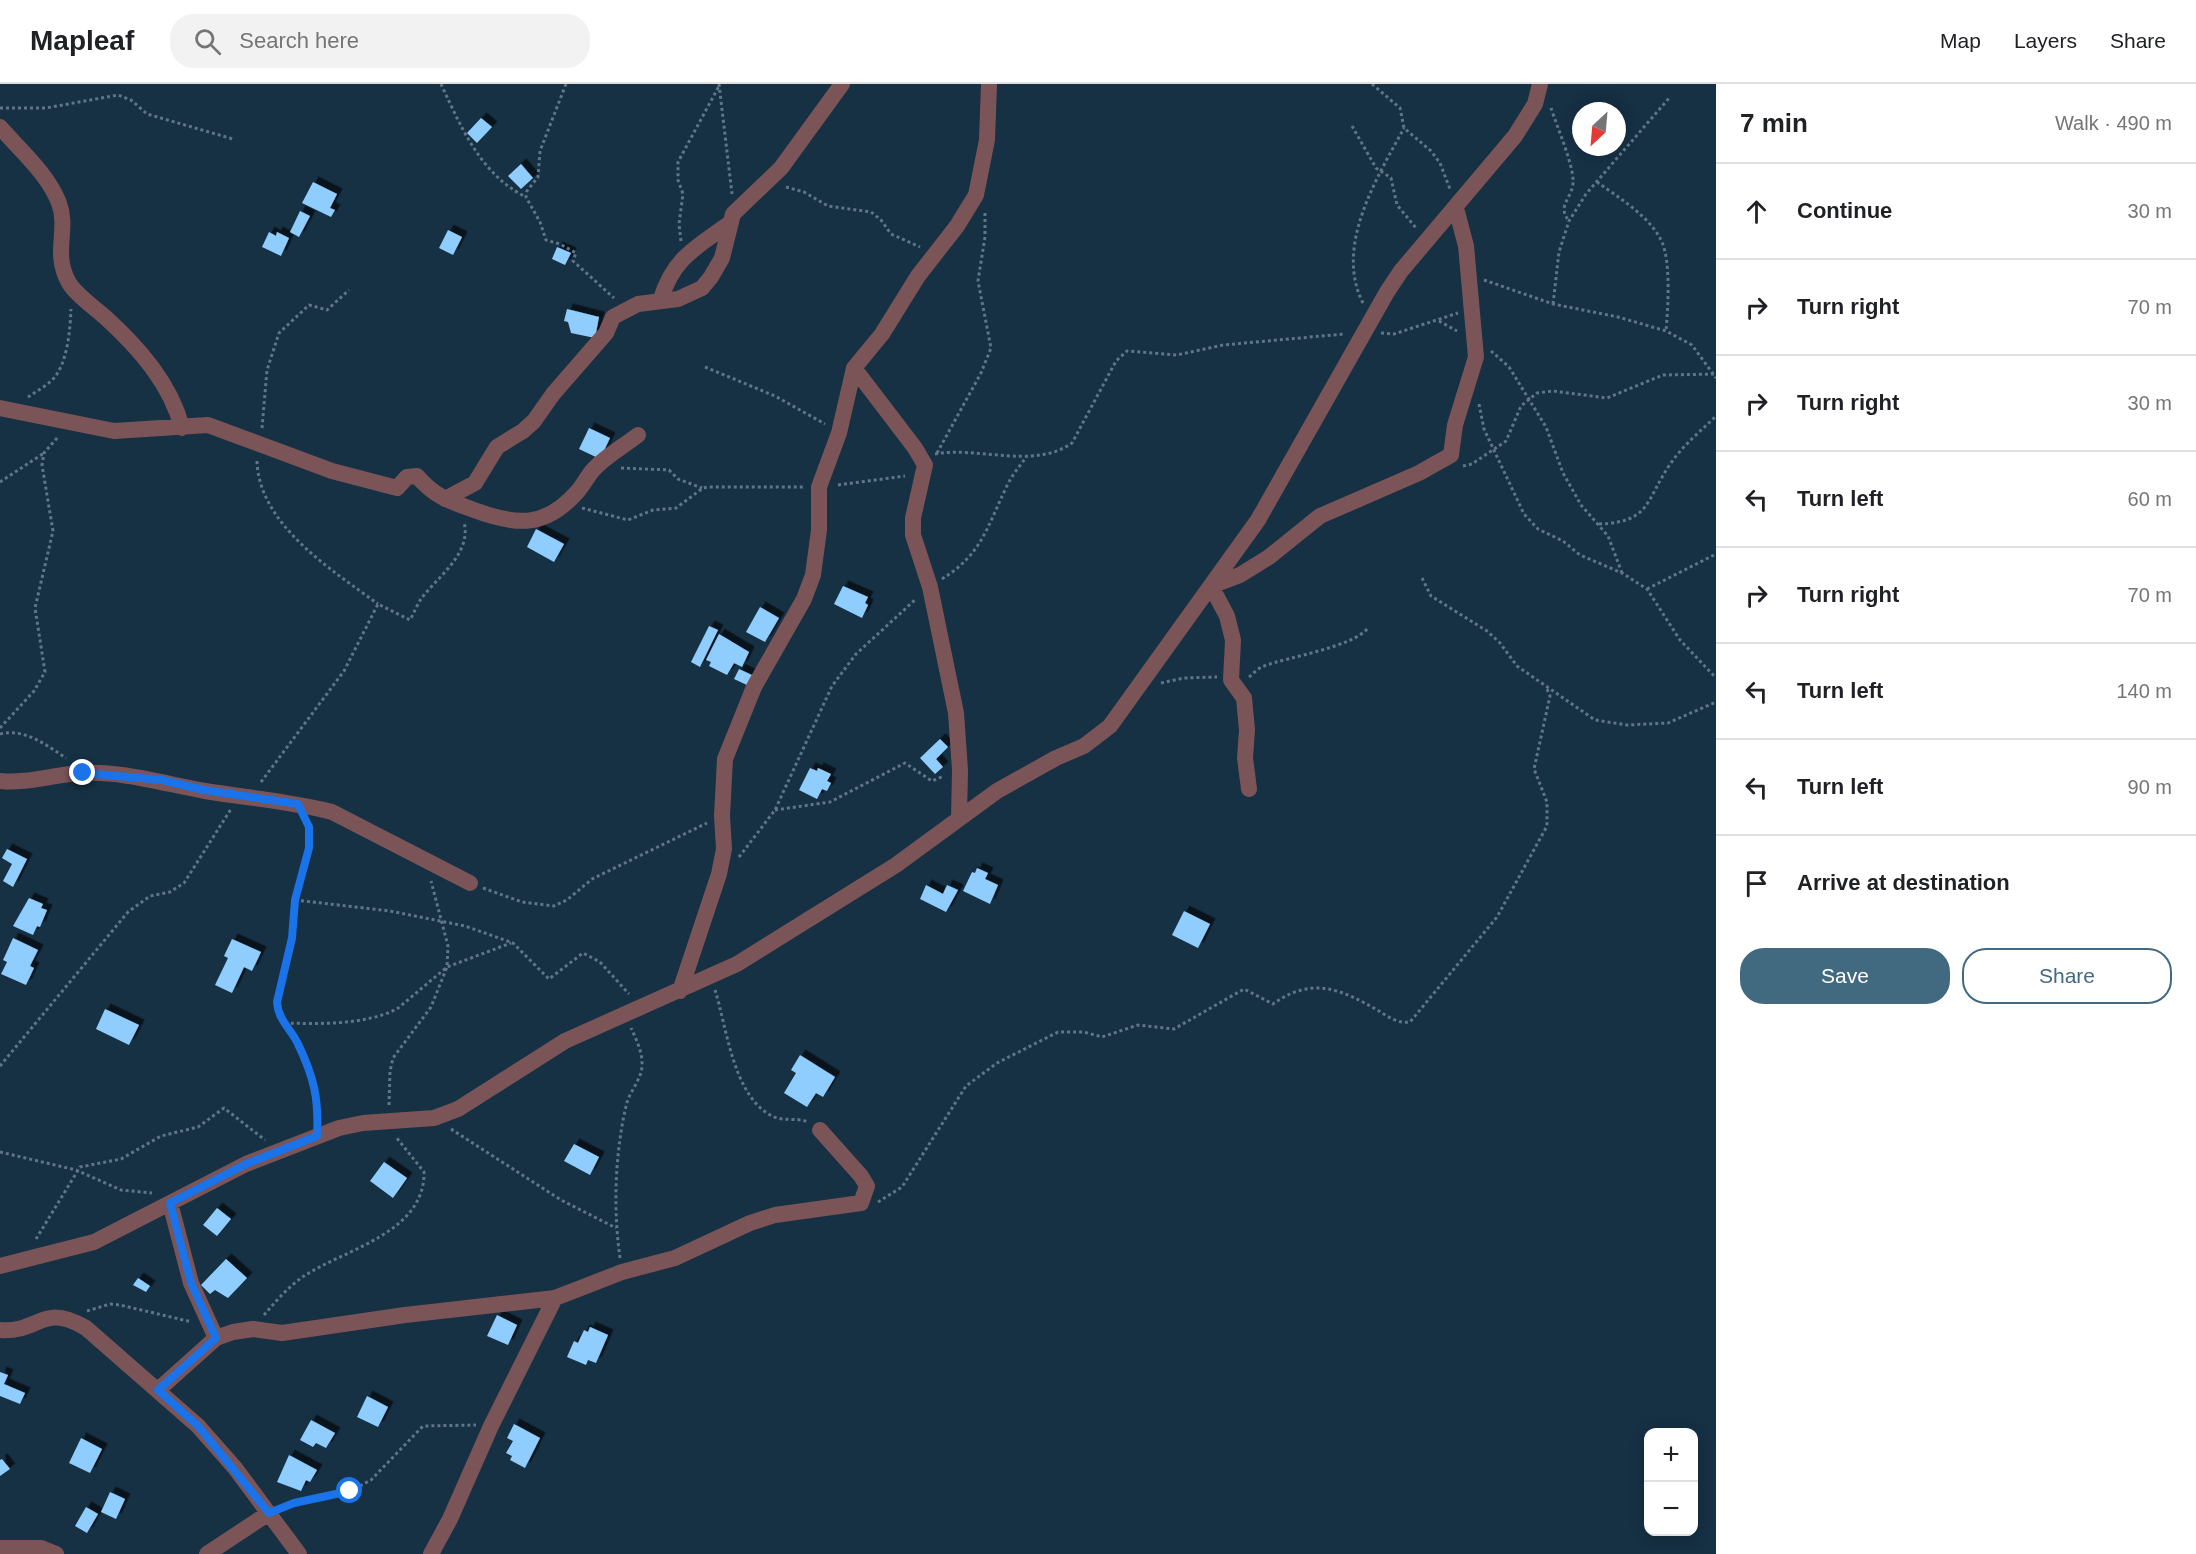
<!DOCTYPE html>
<meta charset="utf-8">
<style>
body{margin:0;font-family:Arial,sans-serif;background:#f2f2f2;color:#202124}
.controls{position:absolute;right:18px;bottom:18px;display:grid;overflow:hidden;border-radius:12px;box-shadow:0 3px 15px #0003}
.controls button{width:54px;height:54px;display:grid;place-items:center;padding:0;border:0;border-bottom:2px solid #e0e0e0;background:#fff;color:#202124;font:30px sans-serif}
.compass{position:absolute;left:1572px;top:18px;width:54px;height:54px;border-radius:50%;background:#fff;box-shadow:0 3px 15px #0003;rotate:206deg}
.stop{position:absolute;width:18px;height:18px;margin:-14px;border:4px solid #1a73e8;border-radius:50%;background:#fff}
.stop.end{background:#1a73e8;border-color:#fff;box-shadow:0 2px 6px #0008}
.list{margin:0;padding:0;list-style:none}
h2{display:flex;justify-content:space-between;align-items:center;height:78px;margin:0;padding:0 24px;font-size:26px}
h2 small{font-size:20px;font-weight:400;color:#757577}
.list li{display:grid;grid-template-columns:39px 1fr auto;gap:18px;align-items:center;box-sizing:border-box;height:96px;padding:0 24px;border-top:2px solid #e0e0e0}
.list b{display:block;font-size:22px;white-space:nowrap}
.list em{font-size:20px;font-style:normal;color:#757577}
.actions{display:flex;gap:12px;padding:18px 24px}
.actions a{flex:1;padding:14px 0;border:2px solid #416a80;border-radius:24px;text-align:center;font-size:21px;color:#416a80}
.actions .main{background:#416a80;color:#fff}
.icon{flex:none;width:33px;height:33px;fill:none;stroke:currentColor;stroke-width:2;stroke-linecap:round;stroke-linejoin:round}
.map{position:relative;flex:none;width:1716px;height:1470px;overflow:hidden}
header{display:flex;align-items:center;gap:36px;box-sizing:border-box;height:84px;padding:0 30px;background:#fff;border-bottom:2px solid #e0e0e0}
header strong{font-size:28px}
nav{display:flex;gap:33px;margin-inline-start:auto;font-size:21px}
.search{width:420px;height:54px;background:#f2f2f2;display:flex;align-items:center;gap:15px;box-sizing:border-box;padding:0 21px;border-radius:24px;color:#757577;font-size:22px}
main{display:flex}
aside{flex:1;background:#fff}
.map>svg:first-child{display:block}
.building{fill:#90cdff;filter:url(#shadow)}
.lines{fill:none;stroke-linecap:round;stroke-linejoin:round}
.path{stroke:#607687;stroke-width:3;stroke-dasharray:3 3;stroke-linecap:butt}
.minor{stroke:#7b5457;stroke-width:16}
.route{stroke:#1a73e8;stroke-width:8}
</style>
<header>
<strong>Mapleaf</strong>
<div class="search"><svg class="icon" aria-label="search" viewBox="0 0 24 24"><circle cx="10" cy="10" r="6"/><path d="M15 15l6 6"/></svg>Search here</div>
<nav><a>Map</a><a>Layers</a><a>Share</a></nav>
</header>
<main>
<div class="map">
<svg width="1716" height="1470" viewBox="0 0 1716 1470">
<defs>
<filter id="shadow"><feDropShadow dx="5.5" dy="-5.5" stdDeviation="0" flood-color="#0009"/></filter>
</defs>
<rect width="100%" height="100%" fill="#163044"/>
<!-- building -->
<path class="building" d="M481,34L492,43L477,59L467,49Z
M521,80L533,94L521,105L508,92Z
M313,98L337,110L330,124L335,126L331,133L302,119Z
M300,127L310,132L299,153L290,148Z
M448,146L462,153L453,171L439,164Z
M269,148L276,152L277,148L289,154L281,172L262,163Z
M557,163L571,169L565,181L552,175Z
M567,225L599,233L595,254L571,249L568,238L564,237Z
M589,344L610,354L600,375L579,365Z
M536,445L564,460L554,478L527,463Z
M843,502L868,513L865,519L868,521L862,534L834,520Z
M760,523L779,534L765,558L746,548Z
M709,542L718,546L700,583L691,578Z
M719,550L749,568L742,583L734,579L727,591L709,582L711,578L706,576Z
M739,585L754,592L749,602L734,595Z
M940,655L948,663L936,675L943,683L935,690L920,674Z
M810,684L817,687L818,684L831,690L827,697L831,699L827,707L822,705L817,715L799,706Z
M7,765L27,775L13,803L3,797L12,780L2,774Z
M977,784L988,789L985,795L998,801L990,820L963,807L972,788L975,789Z
M926,801L943,810L947,801L958,806L946,828L920,815Z
M29,814L43,820L41,824L47,826L40,843L37,842L33,851L13,842Z
M1184,827L1210,840L1198,864L1172,851Z
M13,854L38,866L30,882L34,884L26,901L1,890L7,878L3,876Z
M232,855L261,868L252,887L244,883L232,909L215,901L228,874L224,872Z
M105,925L139,941L129,961L96,945Z
M800,971L835,993L823,1013L816,1009L807,1023L784,1009L796,989L791,986Z
M574,1060L599,1073L590,1091L564,1077Z
M384,1078L407,1094L393,1114L370,1097Z
M217,1124L231,1135L217,1152L203,1141Z
M226,1175L247,1194L228,1214L215,1206L210,1210L201,1201Z
M138,1194L150,1202L146,1208L133,1201Z
M497,1231L517,1241L508,1261L487,1252Z
M590,1243L608,1251L596,1279L588,1276L586,1281L567,1273L574,1257L578,1259L584,1246L588,1248Z
M0,1288L8,1291L4,1300L25,1309L20,1320L0,1312Z
M367,1312L388,1323L378,1343L357,1333Z
M311,1336L335,1349L326,1364L316,1359L313,1363L300,1356Z
M514,1340L540,1354L525,1384L510,1376L512,1372L506,1369L513,1357L507,1354Z
M81,1354L102,1365L90,1389L69,1379Z
M289,1371L317,1386L310,1398L306,1396L301,1407L277,1398Z
M2,1375L10,1385L0,1392V1376Z
M110,1408L125,1415L116,1435L101,1428Z
M86,1423L98,1430L87,1449L75,1442Z"/>
<g class="lines">
<!-- path -->
<path class="path" d="M441,0C461,43 481,91 526,113
M566,0L540,67L538,93L527,107L526,113L540,138L546,156L560,160L576,169L573,177L614,214
M719,0L732,110
M1372,0L1400,24L1404,44L1431,67L1440,79L1450,105
M0,24H46L118,11L131,16L147,30L233,55
M1551,24C1556,40 1574,82 1573,98C1573,114 1556,121 1569,137
M1352,42L1376,84L1391,94L1397,121L1416,144
M1597,98C1619,114 1650,132 1662,158C1671,179 1668,224 1666,247
M786,103L804,108L828,122L871,128L881,136L891,150L920,163
M681,157L679,140L683,110L678,96V78L719,2
M1484,196L1553,220L1618,233L1666,247L1692,261L1716,294
M1363,219C1334,162 1377,94 1404,44
M1553,220L1559,168L1569,137L1586,110L1670,13
M1439,237L1457,247
M1381,249L1394,250L1458,229
M1491,267L1509,283L1546,343L1563,389L1581,421L1608,452L1622,489
M705,283L775,312L825,340
M28,313C37,307 48,301 55,293C68,275 70,246 71,225
M1479,320L1484,345L1524,430L1538,445L1563,457L1580,471L1622,489L1647,505L1680,556L1716,594
M262,344L267,286L279,249L309,221L327,226L349,206
M937,369L981,289L991,264L978,197L985,153V127
M935,370C978,362 1034,386 1072,359L1116,277L1127,267L1177,271L1223,261L1344,250
M257,377C259,441 332,486 378,520
M1463,382L1472,380L1506,357L1521,322L1537,309L1553,307L1607,314L1663,291L1716,290
M621,384L669,386L678,395L702,404
M0,398L44,369
M838,401L905,392
M582,424L628,436L653,426L676,424L703,404L708,403H804
M1599,440C1652,438 1645,416 1671,379C1683,361 1701,347 1716,332
M1422,494L1431,512L1487,547L1500,559L1517,582L1595,636L1627,641L1668,639L1716,618
M942,495C982,470 987,443 1006,404C1011,392 1020,382 1027,372
M1647,505L1716,470
M1249,593C1254,589 1258,584 1264,582C1288,573 1353,563 1368,544
M1161,599L1184,594L1217,593
M0,644L34,607L45,588L35,524L53,447L42,381L44,369L58,353
M0,650C25,644 46,661 66,674
M261,698L344,587L378,520L410,536C414,529 417,521 421,515C437,493 472,470 464,438
M775,726L830,718L905,679L932,697L944,692
M306,738L309,764L295,816L292,854L277,918C278,935 291,944 298,959C310,983 318,1008 318,1035
M739,773L775,726L832,602L856,570L916,515
M483,804L522,818L554,822L567,816L592,795L707,739
M295,816L390,827L465,842L513,859L549,895L583,869L600,878L629,910
M715,906C727,944 733,1012 772,1032C784,1038 797,1033 808,1038
M285,939C321,940 364,941 397,925L447,883L511,859
M0,982L128,828L150,812L170,808L184,799L231,725
M389,1021L390,987L393,974L431,923L447,883L448,862L431,797
M451,1045L561,1116L616,1144
M0,1068L76,1086L121,1106L152,1109
M878,1118L902,1103L966,1002L997,979L1058,948H1084L1102,953L1138,941L1174,945L1244,905L1273,920C1312,892 1341,905 1379,927C1388,933 1399,940 1410,938L1497,833L1547,742V718L1534,685L1550,612L1547,605
M36,1155L80,1083L121,1075L161,1052L198,1043L224,1024L265,1056
M620,1174C613,1125 615,1070 626,1022C629,1007 643,995 642,979C642,967 636,955 631,944
M87,1227L110,1220L120,1221L192,1238
M264,1231C276,1217 289,1202 304,1192C345,1165 425,1149 424,1088L396,1053
M285,1423L350,1407L371,1396L423,1342L476,1341"/>
<!-- minor -->
<path class="minor" d="M0,43C20,66 48,90 59,119C69,146 52,169 69,199C77,212 94,223 105,233C139,264 171,300 182,344
M661,215C673,174 697,163 730,139
M854,284L915,364L925,381L913,434V451L930,503L956,629L960,686L959,734
M0,324L114,347L208,341L332,387L397,404L407,393L417,392C435,413 449,417 474,426C517,442 546,444 578,407C584,400 588,391 594,385C606,372 624,362 638,351
M445,415L475,399L497,363L523,347L534,337L553,310L606,249L613,233L638,220L678,215L702,204L711,193L722,174L733,130L781,84L842,0
M0,697C28,700 54,690 82,689C124,687 165,700 205,707C248,714 290,717 332,728L470,799
M1249,705L1245,674L1247,646L1244,614L1231,596L1233,556L1227,532L1211,502L1240,491L1269,473L1320,432L1419,389L1451,371L1455,341L1476,273L1466,162L1456,124
M680,907L719,790L724,765L722,732L725,675L754,603L804,515L813,491L819,446V403L839,349L854,284L882,250L918,192L957,142L976,111L987,56L989,0
M170,1119L191,1199L216,1254
M0,1182L94,1158L246,1080L339,1044L363,1039L434,1034L458,1025L565,957L737,880L896,781L997,707L1056,674L1084,662L1110,642L1258,436L1387,208L1401,187L1515,52L1535,20L1540,0
M0,1246C40,1249 42,1218 86,1244L198,1342L235,1384L299,1470
M158,1306L216,1254L233,1248L253,1245L282,1249L405,1231L555,1214L622,1188L675,1174L750,1139L775,1131L861,1119L867,1102L861,1092L820,1046
M0,1464H41L56,1470
M207,1470L269,1429
M431,1470L450,1435L491,1342L555,1214"/>
</g>
<g class="lines">
<!-- route -->
<path class="route" d="M83,689L162,696L204,706L298,720L309,743V764L295,816L292,854L277,918C278,936 291,945 298,960C314,993 319,1015 317,1052L246,1080L170,1119L191,1199L216,1254L158,1306L198,1342L269,1429L294,1419L350,1407"/>
</g>
</svg>
<div class="controls">
<button>+</button>
<button>−</button>
</div>
<svg class="compass" viewBox="-18 -18 36 36"><path d="M0-13l5 13h-10z" fill="#e53935"/><path d="M0 13l5-13h-10z" fill="#757577"/></svg>
<div class="stop" style="left:350px;top:1407px"></div>
<div class="stop end" style="left:83px;top:689px"></div>
</div>
<aside>
<h2>7 min<small>Walk · 490 m</small></h2>
<ul class="list">
<li><svg class="icon" aria-label="ahead" viewBox="0 0 24 24"><path d="M12 20V5M6 11l6-6 6 6"/></svg><div><b>Continue</b></div><em>30 m</em></li>
<li><svg class="icon" aria-label="right" viewBox="0 0 24 24"><path d="M7 20v-9h11M14 6l5 5-5 5"/></svg><div><b>Turn right</b></div><em>70 m</em></li>
<li><svg class="icon" aria-label="right" viewBox="0 0 24 24"><path d="M7 20v-9h11M14 6l5 5-5 5"/></svg><div><b>Turn right</b></div><em>30 m</em></li>
<li><svg class="icon" aria-label="left" viewBox="0 0 24 24"><path d="M17 20v-9H6M10 6l-5 5 5 5"/></svg><div><b>Turn left</b></div><em>60 m</em></li>
<li><svg class="icon" aria-label="right" viewBox="0 0 24 24"><path d="M7 20v-9h11M14 6l5 5-5 5"/></svg><div><b>Turn right</b></div><em>70 m</em></li>
<li><svg class="icon" aria-label="left" viewBox="0 0 24 24"><path d="M17 20v-9H6M10 6l-5 5 5 5"/></svg><div><b>Turn left</b></div><em>140 m</em></li>
<li><svg class="icon" aria-label="left" viewBox="0 0 24 24"><path d="M17 20v-9H6M10 6l-5 5 5 5"/></svg><div><b>Turn left</b></div><em>90 m</em></li>
<li><svg class="icon" aria-label="arrive" viewBox="0 0 24 24"><path d="M6 21V4h12l-3 4 3 4H6"/></svg><div><b>Arrive at destination</b></div></li>
</ul>
<div class="actions"><a class="main">Save</a><a>Share</a></div>
</aside>
</main>
